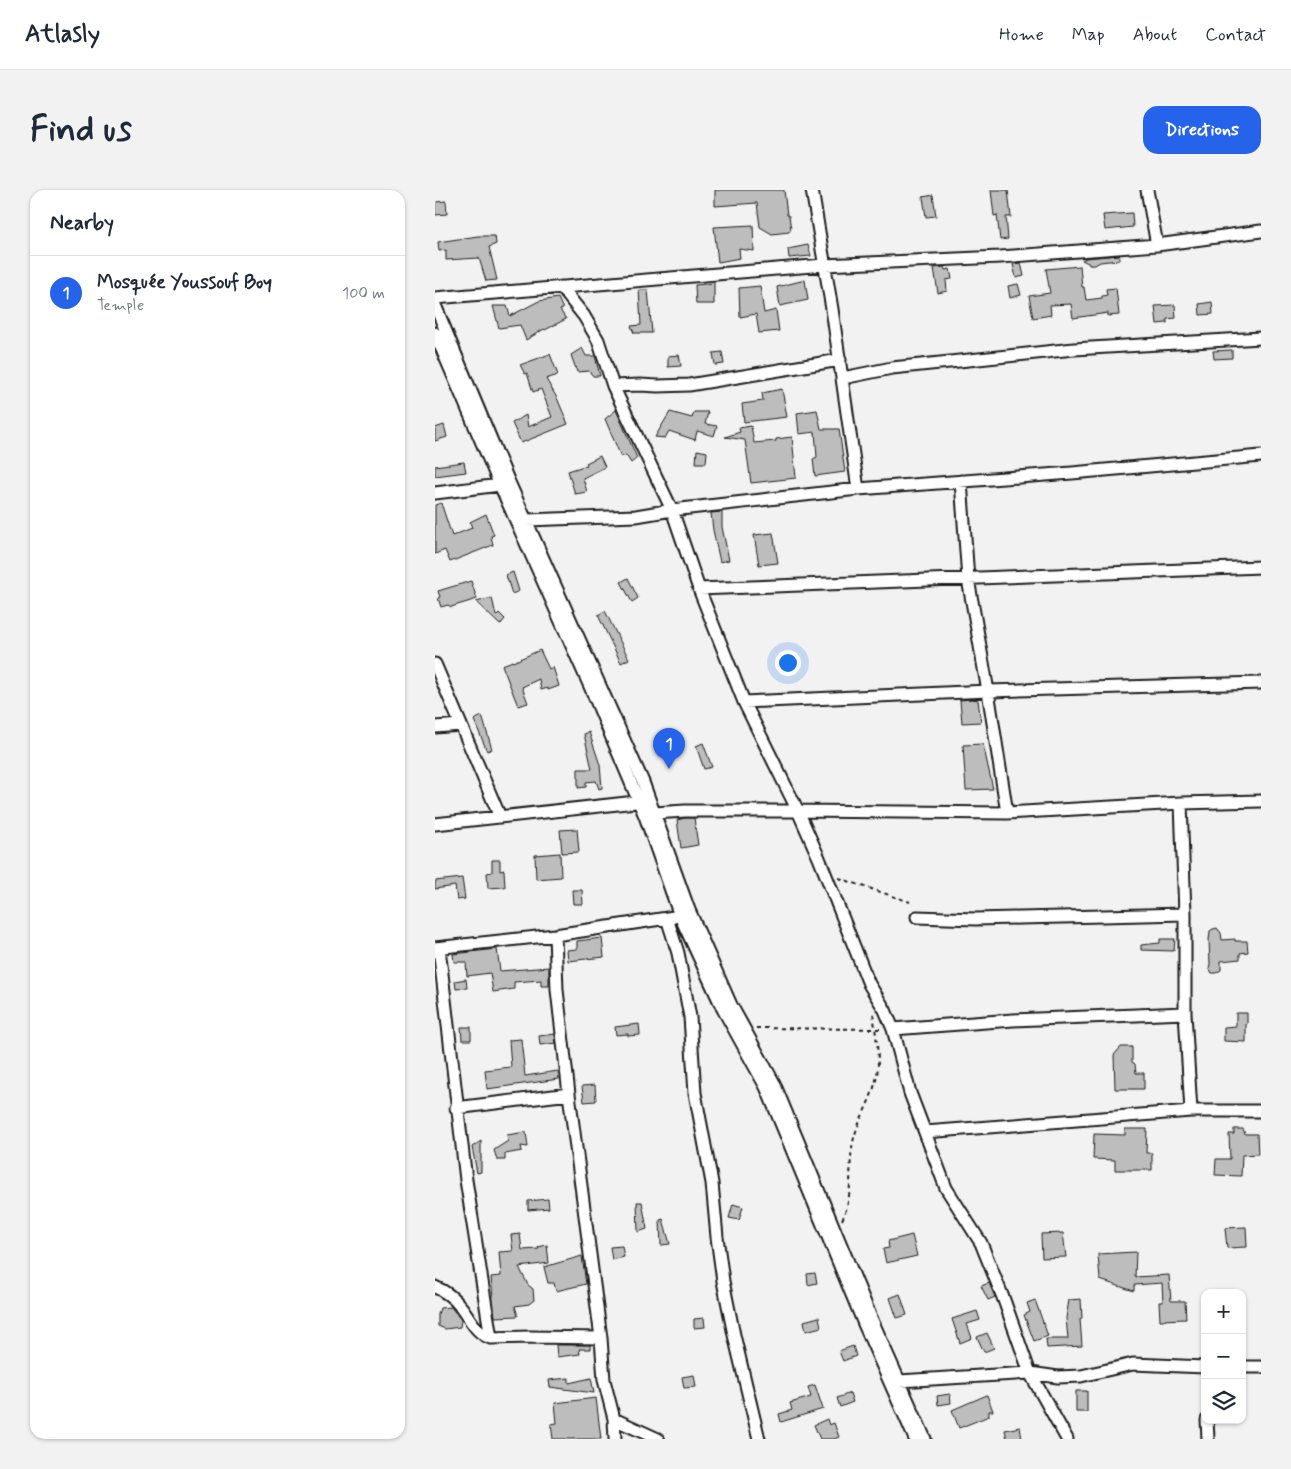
<!DOCTYPE html>
<meta charset="utf-8">
<style>
body{margin:0;font-family:Mynerve,sans-serif;background:#f2f2f3;color:#1f2937}
.controls{position:absolute;right:15px;bottom:15px;display:grid;overflow:hidden;border-radius:10px;box-shadow:0 1px 4px #0004}
.controls button{width:45px;height:45px;display:grid;place-items:center;padding:0;border:0;border-bottom:1px solid #e0e1e3;background:#fff;color:#1f2937;font:25px sans-serif}
.you{position:absolute;left:352px;top:472px;width:18px;height:18px;margin:-12px;border:4px solid #fff;border-radius:50%;background:#1a73e8;box-shadow:0 0 0 8px #1a73e833}
.badge{display:grid;place-items:center;width:32px;height:32px;border-radius:50%;background:#2563eb;color:#fff;font-size:16px;font-weight:700}
.pin{position:absolute;translate:-50% -41px;filter:drop-shadow(0 1px 2px #0008)}
.pin::after{content:'';position:absolute;top:26px;width:18px;height:15px;background:inherit;clip-path:polygon(0 0,100% 0,50% 100%)}
.list{margin:0;padding:0;list-style:none}
h2{display:flex;justify-content:space-between;align-items:center;height:65px;margin:0;padding:0 20px;font-size:21px}
h2 small{font-size:16px;font-weight:400;color:#747a83}
.list li{display:grid;grid-template-columns:32px 1fr auto;gap:15px;align-items:center;box-sizing:border-box;height:75px;padding:0 20px;border-top:1px solid #e0e1e3}
.list b{display:block;font-size:19px;white-space:nowrap}
.list p{margin:0;font-size:16px;white-space:nowrap;color:#747a83}
.list em{font-size:16px;font-style:normal;color:#747a83}
.icon{flex:none;width:28px;height:28px;fill:none;stroke:currentColor;stroke-width:2;stroke-linecap:round;stroke-linejoin:round}
.map{position:relative;flex:none;width:826px;height:1249px;overflow:hidden;border-radius:15px}
header{display:flex;align-items:center;gap:30px;box-sizing:border-box;height:70px;padding:0 25px;background:#fff;border-bottom:1px solid #e0e1e3}
header strong{font-size:24px}
nav{display:flex;gap:28px;margin-inline-start:auto;font-size:18px}
.intro{display:flex;align-items:center;justify-content:space-between;box-sizing:border-box;height:120px;padding:0 30px}
h1{margin:0;font-size:35px}
.button{padding:12px 22px;border-radius:15px;background:#2563eb;color:#fff;font-size:18px;font-weight:700}
main{display:flex;gap:30px;padding:0 30px}
aside{flex:1;background:#fff;border-radius:15px;box-shadow:0 1px 4px #0004}
.map>svg:first-child{display:block}
.building{fill:#bdbdbd;stroke:#1c1c1c}
.lines{fill:none;stroke-linecap:round;stroke-linejoin:round}
.minor-casing{stroke:#1c1c1c;stroke-width:15}
.path{stroke:#1c1c1c;stroke-width:2;stroke-dasharray:4 4;stroke-linecap:butt}
.minor{stroke:#fff;stroke-width:11}
</style>
<header>
<strong>Atlasly</strong>
<nav><a>Home</a><a>Map</a><a>About</a><a>Contact</a></nav>
</header>
<div class="intro"><h1>Find us</h1><a class="button">Directions</a></div>
<main>
<aside>
<h2>Nearby<small></small></h2>
<ul class="list">
<li><span class="badge">1</span><div><b>Mosquée Youssouf Boy</b><p>Temple</p></div><em>100 m</em></li>
</ul>
</aside>
<div class="map">
<svg width="826" height="1249" viewBox="0 0 826 1249">
<rect width="100%" height="100%" fill="#f2f2f2"/>
<filter id="ink" filterUnits="userSpaceOnUse"><feTurbulence type="fractalNoise" baseFrequency=".02" numOctaves="2"/><feDisplacementMap in="SourceGraphic" scale="10" xChannelSelector="R" yChannelSelector="G"/><feConvolveMatrix kernelMatrix="1 2 1 2 8 2 1 2 1" color-interpolation-filters="sRGB"/></filter>
<g filter="url(#ink)">
<!-- building -->
<path class="building" d="M280,0H349L352,25L354,26L356,39L354,42L337,44L325,37L322,13L280,16Z
M556,0H573L576,27H571L573,49L565,50L562,25L559,26Z
M498,5L501,26L491,27L488,7Z
M11,11L12,24L0,25V12Z
M697,23L698,37L670,40L668,25Z
M318,35L319,61L304,59L305,68L283,72L279,37Z
M43,46H60L61,54L54,57L62,90L51,91L44,68L11,70V60L4,61L3,52Z
M373,55L376,66L354,68L353,59Z
M684,65V70L665,72L660,75H657L647,70L651,68Z
M586,73L589,86L581,88L578,74Z
M645,76L647,97H649L651,110L667,108V106L672,105L671,99L681,98L684,125L673,126V123L638,128L636,114L615,115L616,125L598,128L594,106L615,103L611,79Z
M509,77L510,80L515,79L517,89L511,90L512,101L503,103L499,78Z
M370,90L373,110L345,116L342,97Z
M279,93V114H261L260,95Z
M583,94L586,105L575,108L573,96Z
M325,96L329,123L341,120L344,141L324,143L321,124L305,127L304,98Z
M204,100H213L217,143H199L196,136L206,135Z
M123,108L128,119L125,120L131,129L110,140L109,139L91,150L85,135L64,138L58,116H72L75,126L104,111Z
M777,112L778,124L765,125L764,114Z
M740,115L741,128L732,129V133L722,134L720,116Z
M147,158L151,166H160L165,186H158L154,181L142,182L136,165Z
M797,160V168L779,169L778,161Z
M287,162L289,174L280,175L278,163Z
M115,164L123,185L111,189L122,208L133,234L86,253L77,233L91,225L93,237L117,227L106,199L98,202L92,183L90,184L85,175Z
M244,165L246,176L233,177V166Z
M347,199L352,227L309,232L307,214L328,211L327,203Z
M181,220L202,268L196,273L191,265L186,267L170,229Z
M382,220L386,239H404L410,282L380,286L378,269L382,267L380,242L364,244L362,223Z
M235,222L257,228L259,222H273L270,234L282,236L279,246L262,241L260,250L234,241L230,248L220,247Z
M9,235L12,247L0,251V238Z
M316,236L319,253L341,251V249L357,247L361,288L316,293L310,250L290,247L305,242L304,238Z
M262,260L272,262L271,273H261Z
M165,266L170,277L148,288L152,302L140,304L133,281L152,275L151,273Z
M29,272L31,282L0,286V276Z
M6,313L17,346L37,338L35,332L51,324L59,345L56,346L58,355L15,372L10,360L0,364V315Z
M287,322V337L294,370L285,372L278,340L276,323Z
M338,343L343,373L324,375L319,345Z
M78,382L84,401L77,404L71,385Z
M193,388L203,408L197,412L186,392Z
M36,391L42,409L16,417L13,415L6,417L3,408L5,407L3,401Z
M57,408L61,426L64,423L70,429L65,435L41,412Z
M170,421L194,469L186,473L163,425Z
M105,460L114,479L118,477L124,496L113,500V498L106,500L104,489L87,497L93,513L83,516L67,475L78,471V472Z
M537,509L543,510L546,532L527,533L525,510Z
M47,526L57,559L52,561L39,530Z
M154,542L165,575L167,598L164,599L161,591L151,592V597L143,598V579H157L149,544Z
M268,553L277,577L269,579L261,556Z
M548,554L558,599L531,600L528,555Z
M250,628H259L263,655L246,658L242,630Z
M142,639L144,662L127,663L125,640Z
M125,663L126,687L101,689L100,665Z
M57,670H65V681L69,680L70,697L53,698L52,683L57,682Z
M27,688L30,709L22,710L20,696L0,699V691Z
M137,700H147L148,714H138Z
M782,738L786,743L787,750L800,749V751H812L813,762L805,763V769L786,771V780L781,783H777L774,778L775,774L774,750L775,741L778,739Z
M167,748L169,767L133,771L132,760L142,759V751Z
M725,749H740L739,761L706,760V755L725,753Z
M62,759L65,781L114,777V796H106V790L79,792V799L58,802L55,783L32,786L31,772H19L18,764Z
M31,789L32,798L21,799L20,791Z
M801,823H812V834H811V852L789,851V837L801,836Z
M204,834L205,845L193,846V844L181,845L180,837Z
M26,837H36V850H27Z
M120,844L121,853L105,855L104,846Z
M86,849L90,886L123,881L124,889L52,899L50,880L76,877L74,850Z
M686,857H697V872L700,874L701,883H709V899H680L679,865Z
M160,895L161,911L149,912L147,896Z
M690,939H712L711,963H717V980H680V970L658,969L659,944L690,945Z
M799,939H808L810,944H822L823,964L807,965L806,986L780,985L781,969H795L794,944H799Z
M91,942L93,957L86,956L87,961L70,964V970H62L59,960L73,951L72,945Z
M46,951V982L42,983L37,957Z
M113,1009L114,1018L93,1020V1011Z
M202,1012H207L212,1039L203,1042Z
M298,1014L308,1017L304,1030L294,1028Z
M228,1029L235,1054L226,1055L225,1030Z
M811,1037L812,1057L792,1058L790,1038Z
M628,1043L631,1067L607,1068L606,1044Z
M85,1044L87,1060L104,1059L103,1057L112,1055L114,1073L84,1077L93,1095L98,1099L99,1110L94,1114L80,1116L83,1126L60,1127L56,1087L66,1086L64,1062L78,1061L76,1045Z
M477,1045L482,1066L451,1073L448,1059L454,1058L453,1051Z
M187,1056L189,1067L177,1070L175,1057Z
M701,1062L700,1087L734,1085L736,1111H750L751,1129L725,1130L724,1112H728L727,1093L699,1095V1101L665,1090L663,1064Z
M147,1066L151,1094L121,1101L119,1093H113L109,1077Z
M380,1083L382,1093L373,1095L372,1084Z
M554,1093L560,1107L553,1110L546,1096Z
M465,1104L472,1125L462,1128L455,1108Z
M646,1109L647,1128L645,1129L647,1156L612,1158L611,1149H633L631,1128L634,1110Z
M600,1110L613,1146L599,1151L589,1125L595,1122L592,1113Z
M16,1117L26,1130L25,1137L10,1139L3,1136V1124L5,1118Z
M542,1121L545,1130L532,1134L537,1148L525,1153L517,1129Z
M384,1127L386,1137L371,1141L369,1131Z
M269,1128L270,1137L259,1138V1129Z
M552,1143L559,1158L549,1162L542,1147Z
M121,1155H155V1159H144L145,1164L122,1167Z
M418,1156L421,1166L408,1171L404,1161Z
M259,1185L261,1197L249,1198L247,1187Z
M134,1188V1193L156,1188L159,1203L115,1197L114,1190Z
M380,1195L388,1219L346,1232L344,1224L357,1220L355,1213L376,1207L373,1197Z
M641,1201H652V1222H641Z
M415,1203L418,1212L405,1217L402,1208Z
M515,1204L516,1213L503,1215L502,1206Z
M552,1205L558,1221H554V1226L524,1238L517,1220Z
M161,1208L166,1249H118L116,1234L122,1233L120,1213Z
M392,1229L394,1235L399,1233L404,1247L399,1249H385L379,1235Z
M585,1237L587,1249H572L570,1240Z"/>
<g class="lines">
<!-- minor casing -->
<g class="minor-casing">
<path id="minor" d="M377,0L397,119L423,299
M712,0L722,55
M126,97L149,126L163,150L178,196
M0,108L389,75L565,67L722,55L826,41
M0,115L73,290L208,592L254,720L296,815L339,893L437,1130L490,1249
M0,143L65,295L157,501L210,626L245,726L288,819L331,897L429,1134L480,1249
M405,170L254,195L223,196L205,195L178,196L237,320L264,399L309,512L363,621L384,668L434,794L450,820L458,839L475,903L511,998L546,1053L569,1110L595,1183L632,1249
M408,188L457,178L639,159L826,148
M526,291L533,389L553,501L572,623
M0,303L65,295
M92,330L201,326L237,320L423,299L637,283L826,266
M264,399L826,377
M0,474L65,627
M309,512L553,501L826,493
M0,537L26,535
M746,613L750,724V823L756,921
M219,623L250,621H363L572,623L746,613L826,611
M0,634L210,611
M482,727L541,729L750,724
M232,728L243,763L255,827L260,903L277,993L282,1047L288,1091L299,1145L324,1249
M120,745L122,800L134,904L166,1148L169,1190L179,1229L180,1249
M0,758L120,745L239,727
M4,758L31,990L56,1148
M458,839L578,830L750,823
M21,918L134,904
M490,942L756,921H826
M0,1097C10,1101 19,1108 26,1117C35,1128 41,1144 56,1148L94,1147L166,1148
M807,1177H826
M464,1191L595,1183L623,1187L646,1186L698,1174L770,1177
M179,1229L223,1249
M772,1230L773,1249"/>
</g>
<!-- path -->
<path class="path" d="M404,688L475,712
M321,838L446,839
M407,1030C419,1004 413,984 417,958C420,934 436,913 441,890C446,870 440,842 438,821"/>
<!-- minor -->
<use href="#minor" class="minor"/>
</g>
</g>
</svg>
<div class="controls">
<button>+</button>
<button>−</button>
<button><svg class="icon" aria-label="layers" viewBox="0 0 24 24"><path d="M12 4l9 5-9 5-9-5zM3 14l9 5 9-5"/></svg></button>
</div>
<div class="you"></div>
<div class="pin badge" style="left:234px;top:579px">1</div>
</div>
</main>
